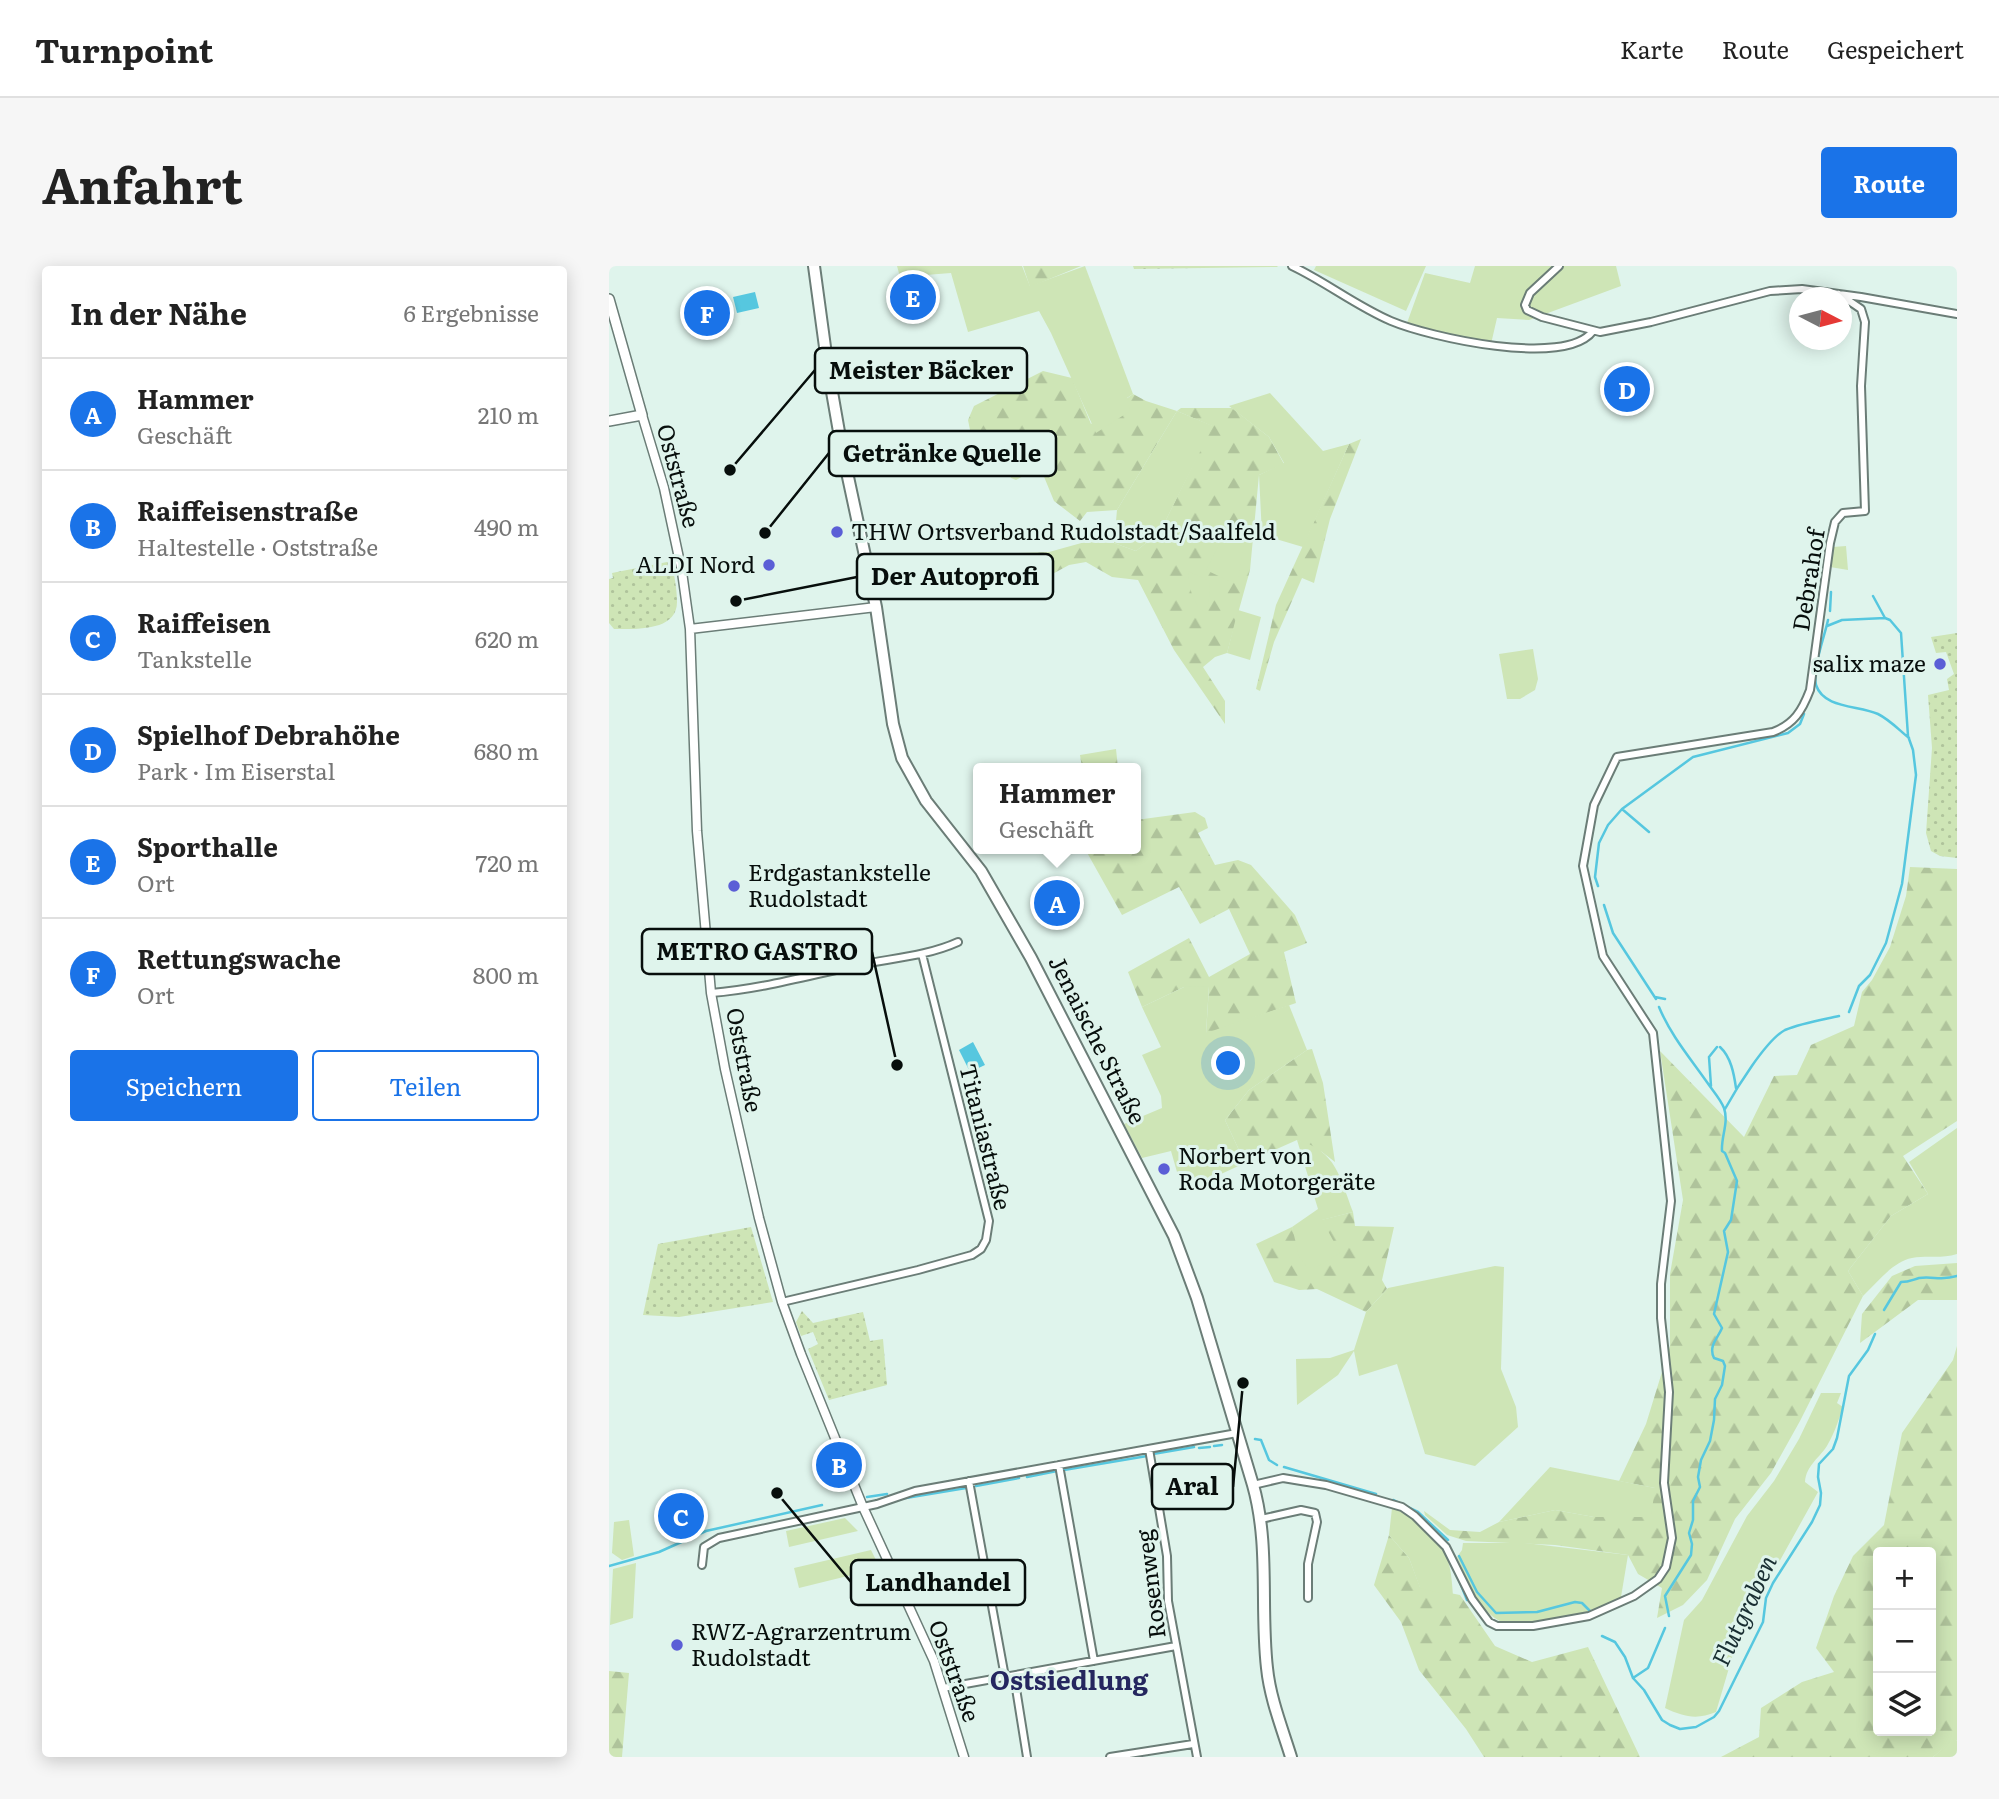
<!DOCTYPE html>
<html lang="de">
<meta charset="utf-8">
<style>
body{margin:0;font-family:Literata,serif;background:#f6f6f6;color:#222}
.controls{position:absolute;right:21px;bottom:21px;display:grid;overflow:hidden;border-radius:7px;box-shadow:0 4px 18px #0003}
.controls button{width:63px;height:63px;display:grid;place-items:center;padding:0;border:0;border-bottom:2px solid #e0e0e0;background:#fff;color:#222;font:35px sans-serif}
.compass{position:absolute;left:1180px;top:21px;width:63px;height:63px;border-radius:50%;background:#fff;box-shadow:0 4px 18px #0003;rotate:96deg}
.you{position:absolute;left:620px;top:798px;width:24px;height:24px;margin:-18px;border:5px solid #fff;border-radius:50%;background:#1a73e8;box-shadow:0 0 0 10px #1a73e833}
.badge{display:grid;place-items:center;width:46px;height:46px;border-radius:50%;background:#1a73e8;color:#fff;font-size:23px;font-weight:700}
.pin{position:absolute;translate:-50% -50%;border:4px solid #fff;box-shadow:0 2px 7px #0006}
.popup{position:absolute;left:364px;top:497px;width:168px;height:91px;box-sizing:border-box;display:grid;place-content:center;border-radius:7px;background:#fff;filter:drop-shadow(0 2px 5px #0005);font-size:23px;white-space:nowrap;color:#767676}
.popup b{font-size:26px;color:#222}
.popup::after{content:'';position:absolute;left:50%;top:100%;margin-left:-14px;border:14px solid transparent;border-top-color:#fff}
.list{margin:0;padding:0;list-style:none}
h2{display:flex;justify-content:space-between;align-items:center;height:91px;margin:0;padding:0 28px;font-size:30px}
h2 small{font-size:23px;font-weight:400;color:#767676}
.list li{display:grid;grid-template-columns:46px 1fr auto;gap:21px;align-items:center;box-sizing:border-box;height:112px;padding:0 28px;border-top:2px solid #e0e0e0}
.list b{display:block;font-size:26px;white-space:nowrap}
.list p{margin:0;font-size:23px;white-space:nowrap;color:#767676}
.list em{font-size:23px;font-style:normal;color:#767676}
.actions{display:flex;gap:14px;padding:21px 28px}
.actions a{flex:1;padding:16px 0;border:2px solid #1a73e8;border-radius:7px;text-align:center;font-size:24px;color:#1a73e8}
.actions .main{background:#1a73e8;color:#fff}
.icon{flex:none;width:38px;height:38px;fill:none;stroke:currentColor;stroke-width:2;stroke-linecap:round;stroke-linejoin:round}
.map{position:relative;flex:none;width:1348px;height:1491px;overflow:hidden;border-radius:7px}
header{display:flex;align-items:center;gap:42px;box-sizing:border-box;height:98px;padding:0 35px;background:#fff;border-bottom:2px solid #e0e0e0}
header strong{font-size:33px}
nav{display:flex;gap:38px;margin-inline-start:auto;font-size:24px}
.intro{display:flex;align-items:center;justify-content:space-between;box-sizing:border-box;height:168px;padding:0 42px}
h1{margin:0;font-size:49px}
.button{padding:18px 32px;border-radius:7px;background:#1a73e8;color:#fff;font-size:24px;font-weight:700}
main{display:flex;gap:42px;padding:0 42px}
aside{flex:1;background:#fff;border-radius:7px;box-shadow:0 4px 18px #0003}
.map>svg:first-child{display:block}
.grass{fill:url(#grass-dots)}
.forest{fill:url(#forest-firs);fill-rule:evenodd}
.garden{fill:#cee5b6}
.water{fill:#56c7df}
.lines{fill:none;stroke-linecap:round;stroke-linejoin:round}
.stream{stroke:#56c7df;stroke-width:2.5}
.minor-casing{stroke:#6b7d77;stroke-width:10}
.tertiary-casing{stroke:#6b7d77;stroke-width:11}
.secondary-casing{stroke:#6b7d77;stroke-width:12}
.primary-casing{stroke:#6b7d77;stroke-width:14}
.minor{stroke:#fff;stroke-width:6}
.tertiary{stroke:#fff;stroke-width:8}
.secondary{stroke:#fff;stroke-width:9}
.primary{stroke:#fff;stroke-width:10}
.poi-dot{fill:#5b5ed6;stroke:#dff4ec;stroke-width:2.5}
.labels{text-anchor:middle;stroke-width:6;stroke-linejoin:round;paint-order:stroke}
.street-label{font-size:23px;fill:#070e0c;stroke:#dff4ec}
.poi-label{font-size:23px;fill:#070e0c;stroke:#dff4ec;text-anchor:start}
.water-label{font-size:24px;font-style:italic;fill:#192e32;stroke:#dff4ec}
.quarter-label{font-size:26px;font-weight:bold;fill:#25265f;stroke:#dff4ec}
.leader{fill:none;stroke:#070e0c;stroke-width:2.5}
.callout-dot{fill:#070e0c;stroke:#dff4ec;stroke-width:2.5}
.callout{fill:#dff4ec;stroke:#070e0c;stroke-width:2.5}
.callout-label{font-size:24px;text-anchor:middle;font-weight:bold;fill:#070e0c}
</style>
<header>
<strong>Turnpoint</strong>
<nav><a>Karte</a><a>Route</a><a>Gespeichert</a></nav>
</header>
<div class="intro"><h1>Anfahrt</h1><a class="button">Route</a></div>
<main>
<aside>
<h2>In der Nähe<small>6 Ergebnisse</small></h2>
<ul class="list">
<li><span class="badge">A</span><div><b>Hammer</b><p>Geschäft</p></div><em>210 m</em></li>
<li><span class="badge">B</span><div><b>Raiffeisenstraße</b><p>Haltestelle · Oststraße</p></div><em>490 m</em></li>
<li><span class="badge">C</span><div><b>Raiffeisen</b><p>Tankstelle</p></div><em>620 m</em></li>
<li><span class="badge">D</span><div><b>Spielhof Debrahöhe</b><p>Park · Im Eiserstal</p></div><em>680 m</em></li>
<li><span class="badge">E</span><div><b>Sporthalle</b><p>Ort</p></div><em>720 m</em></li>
<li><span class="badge">F</span><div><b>Rettungswache</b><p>Ort</p></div><em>800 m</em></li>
</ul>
<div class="actions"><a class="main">Speichern</a><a>Teilen</a></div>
</aside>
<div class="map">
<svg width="1348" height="1491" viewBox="0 0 1348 1491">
<defs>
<pattern id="grass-dots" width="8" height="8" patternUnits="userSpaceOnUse" patternTransform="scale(1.75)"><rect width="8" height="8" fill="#cee5b6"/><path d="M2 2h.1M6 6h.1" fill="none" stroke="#afc39b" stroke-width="1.8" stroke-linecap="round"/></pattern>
<pattern id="forest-firs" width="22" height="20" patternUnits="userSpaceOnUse" patternTransform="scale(1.75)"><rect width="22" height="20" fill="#cee5b6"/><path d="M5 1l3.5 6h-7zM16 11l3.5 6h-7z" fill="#afc39b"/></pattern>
</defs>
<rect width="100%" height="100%" fill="#dff4ec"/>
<!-- grass -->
<path class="grass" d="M524,0H668L669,1L525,3Z
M58,296L63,297C65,309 68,323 68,335C69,366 25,363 5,363L0,357V313L4,312L3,307Z
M1348,367V592L1331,590L1322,585L1317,567L1323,482L1319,429L1340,424L1338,413L1345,408L1337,386L1327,387L1322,371Z
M142,961L164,1036L70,1051L34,1049L49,978Z
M193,1045L204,1057L254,1046L261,1075L274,1073L278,1119L220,1134L199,1083L209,1078L204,1066L192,1070L187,1056Z"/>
<!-- forest -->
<path class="forest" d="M414,0H472L421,21Z
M434,105L463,112L482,158L524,128L537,135L568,145L572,142H623L660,171L675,198L650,209L641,304L618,387L606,391L594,401L616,435V458L565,384L529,314L503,311L477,296L460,299L438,311L409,287L440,286L476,276L505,277L527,285L551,266L603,160L568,145L508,244L478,246L471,255L445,235L431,201L407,214L402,212L385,171L365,184L359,154L365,140Z
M752,173L721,253L705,317L693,312L665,376L651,425L647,423L667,339L740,178Z
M507,483L509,502H473L471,489Z
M586,546L596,552L599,562L589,567L606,599L629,594L642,599L686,649L698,677L675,686L687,737L597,768L600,721H575L533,741L519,706L580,672L600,711L641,688L620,643L591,658L570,621L513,649L476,583H527V554Z
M1301,601L1348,603V855L1294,890L1319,928L1282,950L1239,1005L1254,1030L1191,1155L1162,1207L1126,1253L1098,1314L1074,1339L1048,1352L1053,1322L1029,1308L1019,1289L946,1279L857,1275L838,1269L816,1249L815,1245L841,1264L871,1266L890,1256L946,1244L985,1251L1046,1222L1010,1215L1037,1158L1061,1080V1008L1074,934L1051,785L1135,871L1165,810L1188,809L1202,779L1245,760L1253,726L1263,714L1281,681L1297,630Z
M703,783L714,817L726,896L713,886L688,874L636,897L616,854L640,824L698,784Z
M744,946L746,960L785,961L773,1014L778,1023L757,1046L708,1023L690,1024L665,1016L647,978L683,961L687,972L712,954Z
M1348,997V1034H1309L1251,1077L1253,1048L1283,1010L1306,1000Z
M1348,1080V1475L1346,1473L1324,1491H1112L1150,1471L1152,1442L1193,1416L1225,1406L1207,1382L1225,1330L1244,1290L1275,1259L1293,1167L1344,1094ZM1269,1286H1322V1465H1269Z
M780,1269L800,1292L811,1321L851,1329L886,1380L923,1396L979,1381L1031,1491H875L857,1463L810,1404L792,1356L765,1319Z
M0,1405L20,1407L13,1491H0Z"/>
<!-- garden -->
<path class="garden" d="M288,0H413L421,20L476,0L524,128L518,132L521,145L487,167L442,67L430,45L359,66L342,7L291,11Z
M707,0H817L797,45L705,4Z
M866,0H1007L1012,20L920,54L888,52L882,78L798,57L816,7L861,17Z
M661,127L714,185L740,178L694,281L653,269L650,209L675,197L660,171L620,140Z
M568,145L604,160L551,266L527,285L505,277L508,244Z
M621,265L636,274L629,316L618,314L597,304L610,279L622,277L619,269Z
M1237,280L1239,304L1221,301L1224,281Z
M579,305L601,315L599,348C582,340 581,321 579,305Z
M629,344L652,351L641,394L618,387Z
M924,383L929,413L926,424L911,433H898L890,388Z
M600,720L597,767L680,739L698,784L640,824L616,854L636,897L612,908L572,920L562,885L533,892L515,858L553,842L552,830L533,789L552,781L533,741L575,721Z
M1348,862V988C1333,993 1318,989 1303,992C1283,996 1268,1017 1254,1030L1239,1005L1282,950L1319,928L1300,896Z
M688,874C728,885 731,912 744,946L713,954L731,987L708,1001L699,1002L690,990L683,961L709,943Z
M886,1000L895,1001L892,1103L907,1141L909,1161L866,1200L816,1188L788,1098L750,1110L745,1085L729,1109L688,1139L687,1093L721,1092L745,1084L757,1046L779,1022Z
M1212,1127H1232L1228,1137L1234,1141C1230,1153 1226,1166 1219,1178C1212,1191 1197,1199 1196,1216L1209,1226L1130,1368L1107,1446C1088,1454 1075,1451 1056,1442L1075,1354L1093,1334L1138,1250L1165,1215L1190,1173Z
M941,1201L1046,1222L1042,1251H985L946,1244L890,1256Z
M783,1242C798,1246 828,1270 835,1285C842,1297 843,1316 844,1330L811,1322L800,1292L780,1269Z
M236,1252L249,1265L180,1281L177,1265Z
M20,1254L25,1290L13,1294L3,1287L5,1256Z
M854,1277H916L1019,1289L1011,1337C986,1345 913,1368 889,1354C868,1342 858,1312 848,1291L853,1284Z
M262,1284L271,1302L190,1322L185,1302Z
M27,1297L24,1352L1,1359L4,1303Z
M1346,1472L1348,1475V1491H1324Z"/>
<!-- water -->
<path class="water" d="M146,26L150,42L128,47L124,31Z
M364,776L376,799L361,806L350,784Z"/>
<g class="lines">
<!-- stream -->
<path class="stream" d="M1221,345L1222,326
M1219,354C1216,369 1203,403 1207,419C1215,443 1250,439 1269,448C1281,454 1290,464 1300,472
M1218,360L1233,354L1276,352
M1013,543L1040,566
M989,620L986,611L990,577L999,559L1013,543L1084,491L1179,467L1191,458L1195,448
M995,639L1004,667L1047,733
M1046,731L1056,733
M1050,741C1062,770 1082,793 1100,819C1105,826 1112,834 1115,842C1120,857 1112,870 1113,885L1116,887L1128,915L1122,954L1115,965L1119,986L1105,1048L1113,1062C1109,1072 1099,1080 1105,1092L1114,1095L1116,1100L1113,1119L1106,1133L1105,1154L1101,1175L1092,1194L1089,1211L1091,1221L1084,1235V1254L1080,1267L1083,1278L1082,1289L1056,1330L1060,1350
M1240,746L1250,720L1261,709L1277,677L1293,618L1307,509L1304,484L1299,470L1292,367L1281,354L1276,352L1264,330
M1111,781C1122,791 1125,808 1127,822
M1102,820L1100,791L1108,781
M1116,843C1127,823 1157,774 1176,764C1193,757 1212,754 1230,750
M1275,1044L1292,1016C1300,1016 1303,1014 1310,1012C1324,1010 1333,1015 1348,1010
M646,1173L652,1174L660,1194L668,1199
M605,1180L613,1179
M590,1182L601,1181
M544,1188L585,1181
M675,1201L767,1228
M455,1204L538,1190
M418,1211L448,1205
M367,1220L410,1212
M258,1231L278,1228
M291,1233L357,1222
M784,1234L809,1246L839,1274
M850,1290L868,1326L887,1347L928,1346L966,1336L973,1337L981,1345
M0,1300L50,1286L97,1265L213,1239
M850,1314L858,1334
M993,1370L1006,1376L1016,1391L1024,1412L1035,1424L1053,1454L1061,1459L1071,1463L1087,1461L1105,1451L1110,1445L1154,1356L1157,1332L1164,1317L1203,1256L1211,1239L1212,1227L1209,1211L1210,1198L1224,1183L1228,1172L1240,1110L1259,1084L1266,1068
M1024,1412L1039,1402L1056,1362"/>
<!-- minor casing -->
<g class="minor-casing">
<path id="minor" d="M683,0C717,16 747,40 782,55C820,71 956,102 984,65
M950,0L921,27L916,39L918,44L933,51L991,66L1042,56L1161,25L1193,23L1252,31L1348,48
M102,727C153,723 201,709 250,699C284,692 318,690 349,676
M173,1036L309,1004L363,989L372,983L377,974L380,955L313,688
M540,1183L558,1290L559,1335L588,1491
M450,1199L485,1395
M360,1215L396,1411
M644,1219L674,1212L692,1215L717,1219L793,1241L806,1250L837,1281L863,1333L880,1356L888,1360H924L980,1350L1025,1330L1049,1313L1057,1301L1063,1272L1055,1217L1060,1126L1052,1052V1018L1062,935L1044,767L994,690L974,600L985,539L1008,491L1164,466C1185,458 1193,445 1201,424L1221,277L1226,256L1234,247L1256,245L1252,120L1256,56L1252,43L1230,28
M652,1253L692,1244L706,1247L708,1256L699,1298V1332
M93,1299L95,1281L110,1272L268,1238L306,1225L628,1167
M405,1410L418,1491
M334,1422L567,1380
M501,1491L584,1478"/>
</g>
<!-- tertiary casing -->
<g class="tertiary-casing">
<path id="tertiary" d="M33,149L55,222L73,306L81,363L88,565L102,727L116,803L150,952L173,1036L192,1088L254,1241L325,1395L355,1491
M81,363L267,341"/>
</g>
<!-- secondary casing -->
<g class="secondary-casing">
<path id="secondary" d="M0,33L33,149L0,155"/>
</g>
<!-- primary casing -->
<g class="primary-casing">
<path id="primary" d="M205,0L219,103L233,183L267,341L284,458L293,492L317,535L372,605L422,692L565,970L588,1032L644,1219C661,1279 651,1341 658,1402C661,1432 673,1462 682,1491"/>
</g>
<!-- minor -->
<use href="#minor" class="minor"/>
<!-- tertiary -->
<use href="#tertiary" class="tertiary"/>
<!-- secondary -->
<use href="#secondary" class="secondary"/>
<!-- primary -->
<use href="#primary" class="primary"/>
</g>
<!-- markers -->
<g class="poi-dot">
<circle cx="228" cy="266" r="7"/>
<circle cx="160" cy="299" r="7"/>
<circle cx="1331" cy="398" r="7"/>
<circle cx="125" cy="620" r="7"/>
<circle cx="555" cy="903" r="7"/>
<circle cx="68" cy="1379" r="7"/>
</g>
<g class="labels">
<!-- street labels -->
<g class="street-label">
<text transform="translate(69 210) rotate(75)" y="8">Oststraße</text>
<text transform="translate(1200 314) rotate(-81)" y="8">Debrahof</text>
<text transform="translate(488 774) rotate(63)" y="8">Jenaische Straße</text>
<text transform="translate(135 794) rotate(79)" y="8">Oststraße</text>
<text transform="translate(376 871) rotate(76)" y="8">Titaniastraße</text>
<text transform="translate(542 1318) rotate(-97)" y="8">Rosenweg</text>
<text transform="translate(345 1405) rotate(70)" y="8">Oststraße</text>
</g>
<!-- poi labels -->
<g class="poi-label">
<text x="242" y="274">THW Ortsverband Rudolstadt/Saalfeld</text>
<text x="146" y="307" text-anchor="end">ALDI Nord</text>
<text x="1317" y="406" text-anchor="end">salix maze</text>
<text x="139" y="615">Erdgastankstelle<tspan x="139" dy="26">Rudolstadt</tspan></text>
<text x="569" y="898">Norbert von<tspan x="569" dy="26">Roda Motorgeräte</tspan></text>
<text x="82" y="1374">RWZ-Agrarzentrum<tspan x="82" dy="26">Rudolstadt</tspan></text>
</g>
<!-- water labels -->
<g class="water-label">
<text transform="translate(1136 1345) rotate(-65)" y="8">Flutgraben</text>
</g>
<!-- quarter labels -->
<g class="quarter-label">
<text x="460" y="1424">Ostsiedlung</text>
</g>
</g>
<!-- callouts -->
<path class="leader" d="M121 204L206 104M156 267L220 187M127 335L248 311M288 799L263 686M634 1117L624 1221M168 1227L242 1316"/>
<g class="callout-dot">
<circle cx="121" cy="204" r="7"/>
<circle cx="156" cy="267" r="7"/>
<circle cx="127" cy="335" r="7"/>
<circle cx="288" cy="799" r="7"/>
<circle cx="634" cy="1117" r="7"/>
<circle cx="168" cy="1227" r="7"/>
</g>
<g class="callout">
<rect x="206" y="82" width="212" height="45" rx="7"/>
<rect x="220" y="165" width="227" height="45" rx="7"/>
<rect x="248" y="288" width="196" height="45" rx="7"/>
<rect x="33" y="663" width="230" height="45" rx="7"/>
<rect x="543" y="1198" width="81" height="45" rx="7"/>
<rect x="242" y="1294" width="174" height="45" rx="7"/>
</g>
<g class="callout-label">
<text x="312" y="113">Meister Bäcker</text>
<text x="333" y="196">Getränke Quelle</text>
<text x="346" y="319">Der Autoprofi</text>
<text x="148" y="694">METRO GASTRO</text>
<text x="583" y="1229">Aral</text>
<text x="329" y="1325">Landhandel</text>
</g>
</svg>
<div class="controls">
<button>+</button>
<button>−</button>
<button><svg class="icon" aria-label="layers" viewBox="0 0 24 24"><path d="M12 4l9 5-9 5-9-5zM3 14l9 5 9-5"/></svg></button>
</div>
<svg class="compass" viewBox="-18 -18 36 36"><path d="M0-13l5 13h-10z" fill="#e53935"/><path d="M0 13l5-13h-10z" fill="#767676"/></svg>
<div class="you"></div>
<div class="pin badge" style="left:448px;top:637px">A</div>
<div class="popup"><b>Hammer</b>Geschäft</div>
<div class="pin badge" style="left:230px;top:1199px">B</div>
<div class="pin badge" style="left:72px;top:1250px">C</div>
<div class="pin badge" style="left:1018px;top:123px">D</div>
<div class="pin badge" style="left:304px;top:31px">E</div>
<div class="pin badge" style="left:98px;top:47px">F</div>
</div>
</main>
